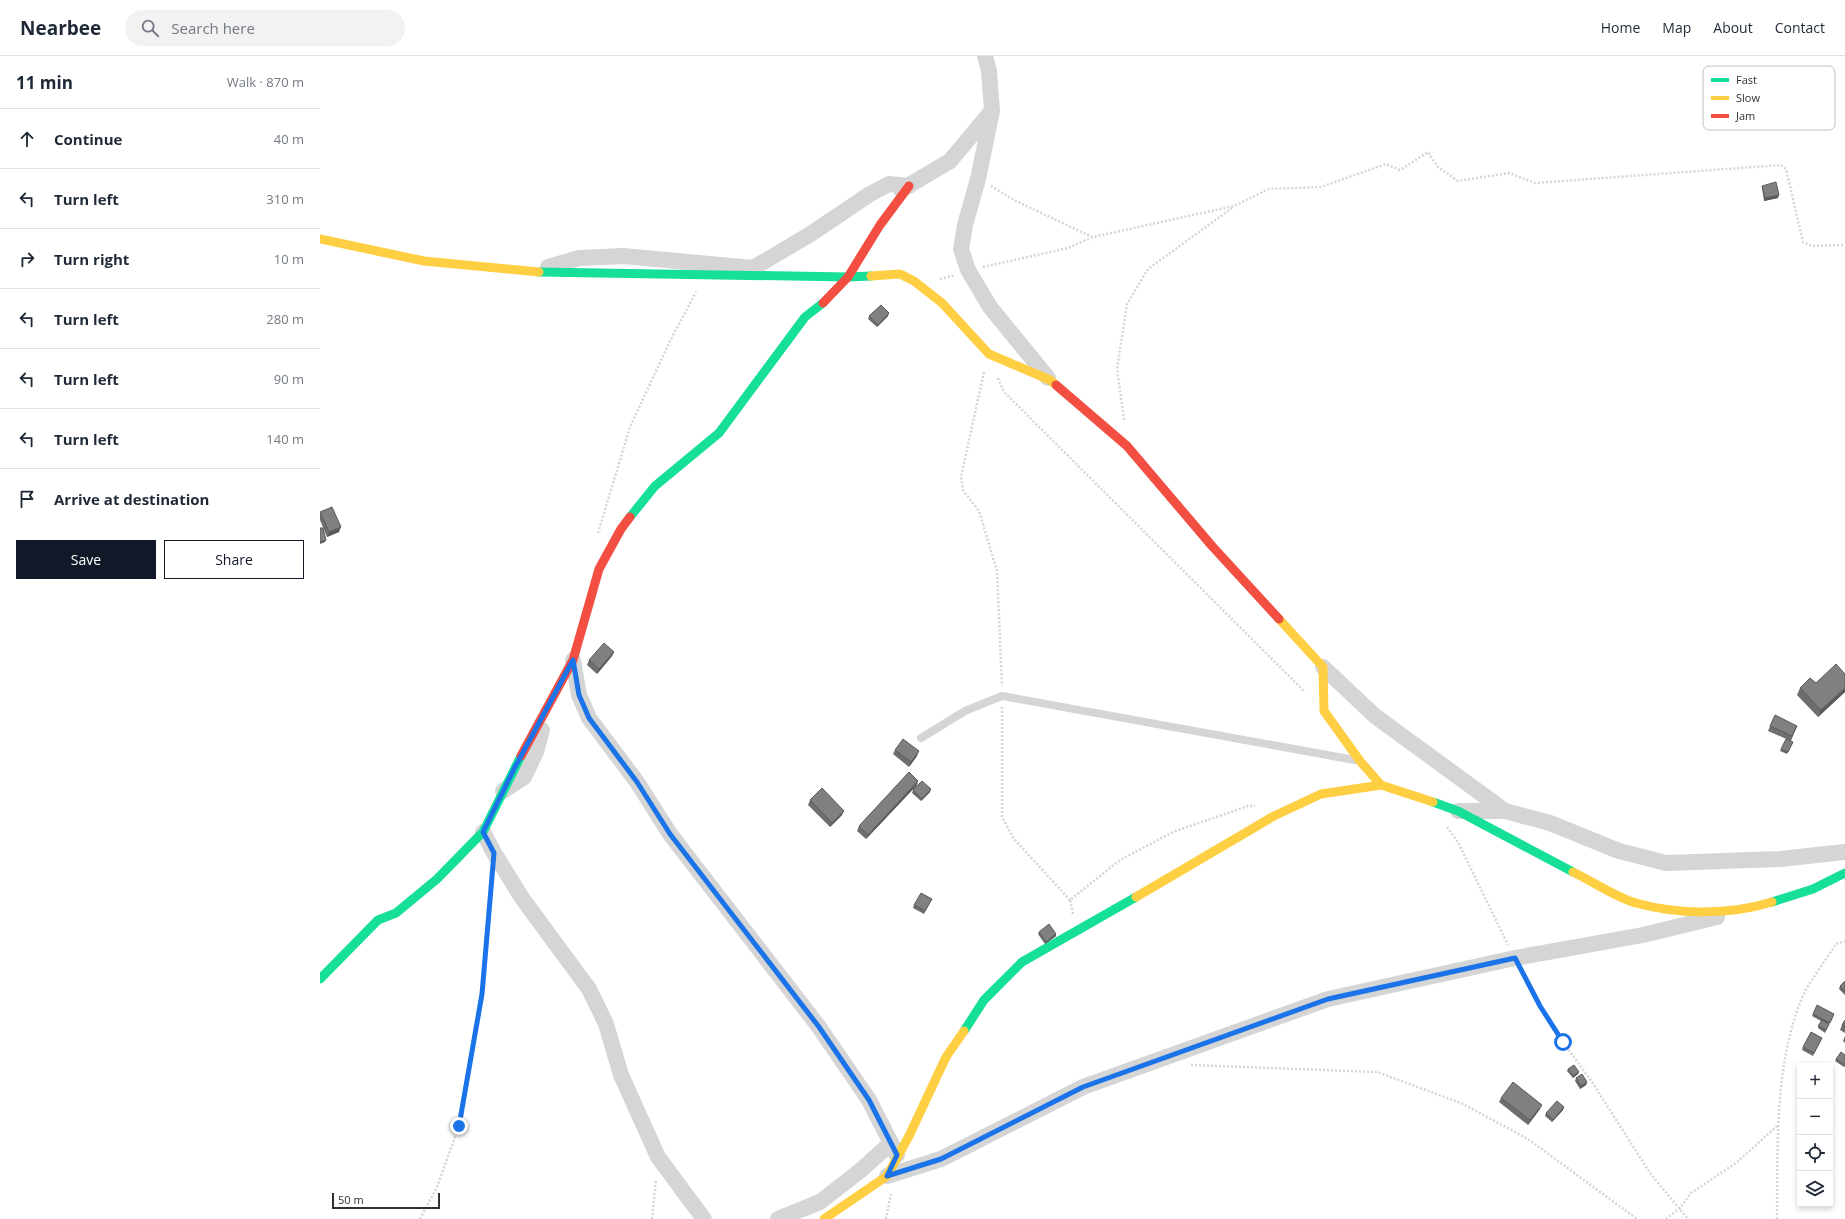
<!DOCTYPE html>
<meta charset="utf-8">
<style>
body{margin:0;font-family:"Open Sans",sans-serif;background:#f2f2f3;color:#1f2937}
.controls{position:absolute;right:12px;bottom:12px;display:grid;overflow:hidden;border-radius:0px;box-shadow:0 2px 6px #0003}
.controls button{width:36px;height:36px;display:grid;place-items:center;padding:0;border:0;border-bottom:1px solid #e0e1e3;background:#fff;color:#1f2937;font:20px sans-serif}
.scale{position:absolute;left:12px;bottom:10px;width:108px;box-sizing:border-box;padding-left:4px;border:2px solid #313131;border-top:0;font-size:11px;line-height:14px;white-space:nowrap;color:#313131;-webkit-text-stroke:3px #fff;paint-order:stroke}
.stop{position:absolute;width:12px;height:12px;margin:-9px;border:3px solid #1a73e8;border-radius:50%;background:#fff}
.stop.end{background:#1a73e8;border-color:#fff;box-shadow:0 1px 4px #0008}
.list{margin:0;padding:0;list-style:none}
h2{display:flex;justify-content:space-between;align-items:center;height:52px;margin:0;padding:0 16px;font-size:17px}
h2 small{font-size:13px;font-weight:400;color:#747a83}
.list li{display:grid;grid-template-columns:26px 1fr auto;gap:12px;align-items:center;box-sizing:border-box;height:60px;padding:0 16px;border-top:1px solid #e0e1e3}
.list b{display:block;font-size:15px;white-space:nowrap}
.list em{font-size:13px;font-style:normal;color:#747a83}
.actions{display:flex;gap:8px;padding:12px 16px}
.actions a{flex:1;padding:9px 0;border:1px solid #111827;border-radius:0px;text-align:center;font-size:14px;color:#111827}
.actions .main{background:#111827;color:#fff}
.icon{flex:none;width:22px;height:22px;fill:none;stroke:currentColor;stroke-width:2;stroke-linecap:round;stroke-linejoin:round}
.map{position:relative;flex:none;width:1525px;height:1163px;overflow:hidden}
header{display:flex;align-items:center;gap:24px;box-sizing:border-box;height:56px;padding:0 20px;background:#fff;border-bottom:1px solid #e0e1e3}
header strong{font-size:19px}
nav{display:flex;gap:22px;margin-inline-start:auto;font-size:14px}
.search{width:280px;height:36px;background:#f2f2f3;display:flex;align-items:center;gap:10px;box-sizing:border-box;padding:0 14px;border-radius:22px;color:#747a83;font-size:15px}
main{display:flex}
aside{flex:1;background:#fff}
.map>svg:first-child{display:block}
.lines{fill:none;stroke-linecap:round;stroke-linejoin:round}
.path{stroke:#d5d5d5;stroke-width:2.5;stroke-dasharray:2 2;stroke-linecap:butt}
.lane{stroke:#d5d5d5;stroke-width:8}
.street{stroke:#d5d5d5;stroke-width:16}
.fast{stroke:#16e098;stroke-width:9}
.slow{stroke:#ffcf43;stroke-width:9}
.jam{stroke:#f24e42;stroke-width:9}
.wall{fill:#6e6e6e}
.shaded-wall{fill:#5a5a5a}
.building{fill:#808080;stroke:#5a5a5a}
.route{stroke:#1a73e8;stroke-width:5}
.key{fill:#fff;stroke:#c1c1c1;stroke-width:1}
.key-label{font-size:11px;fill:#313131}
</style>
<header>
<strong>Nearbee</strong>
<div class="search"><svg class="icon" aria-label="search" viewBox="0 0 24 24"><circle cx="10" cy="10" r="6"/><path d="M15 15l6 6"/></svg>Search here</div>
<nav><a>Home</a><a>Map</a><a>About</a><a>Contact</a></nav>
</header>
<main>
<aside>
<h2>11 min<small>Walk · 870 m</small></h2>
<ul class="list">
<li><svg class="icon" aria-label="ahead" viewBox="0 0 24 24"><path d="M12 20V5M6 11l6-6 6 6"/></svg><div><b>Continue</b></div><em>40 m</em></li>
<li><svg class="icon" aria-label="left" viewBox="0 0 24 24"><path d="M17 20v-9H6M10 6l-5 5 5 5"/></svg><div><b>Turn left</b></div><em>310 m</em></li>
<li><svg class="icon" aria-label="right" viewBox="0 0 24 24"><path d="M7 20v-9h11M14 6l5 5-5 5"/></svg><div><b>Turn right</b></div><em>10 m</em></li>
<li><svg class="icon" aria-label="left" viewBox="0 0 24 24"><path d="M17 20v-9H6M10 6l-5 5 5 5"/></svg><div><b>Turn left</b></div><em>280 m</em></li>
<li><svg class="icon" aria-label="left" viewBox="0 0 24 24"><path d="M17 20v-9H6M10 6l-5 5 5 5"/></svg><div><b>Turn left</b></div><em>90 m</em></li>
<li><svg class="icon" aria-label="left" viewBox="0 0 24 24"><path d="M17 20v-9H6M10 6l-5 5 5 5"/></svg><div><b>Turn left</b></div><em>140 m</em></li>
<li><svg class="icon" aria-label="arrive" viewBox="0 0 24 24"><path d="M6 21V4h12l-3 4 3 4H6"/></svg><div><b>Arrive at destination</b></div></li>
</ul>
<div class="actions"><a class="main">Save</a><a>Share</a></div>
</aside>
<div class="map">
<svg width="1525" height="1163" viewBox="0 0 1525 1163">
<rect width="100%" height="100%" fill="#fff"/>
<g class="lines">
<!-- path -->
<path class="path" d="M671,130L694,144L772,181
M663,211L748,192L773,181L914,150L949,133L1001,131L1066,108L1080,114L1108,96L1118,111L1138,125L1189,117L1215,127L1461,109L1466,113L1483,186L1492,190L1525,189
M620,223L635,219
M664,316L641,421L643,434L659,455L677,515L682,630
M678,322L684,336L985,636
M804,364L797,313L807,248L828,213L912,152
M278,477L310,371L351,283L376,236
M682,651V761L694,783L750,844
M1127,771L1138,786L1188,889
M753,858L750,844L800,804L853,776L928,750H935
M1201,915L1220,950L1243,986L1272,1026L1330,1117L1368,1163
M871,1009L1057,1016L1141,1047L1208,1083L1317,1163
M100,1163L117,1131L139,1070L162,938L172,821
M332,1163L336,1123
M566,1163L571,1138
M1346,1163L1360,1152L1371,1137L1416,1107L1457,1070
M1457,1163C1458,1090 1454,1013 1481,944C1488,927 1506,904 1516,888L1525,885"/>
<!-- lane -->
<path class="lane" d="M601,682L645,655L682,640L1035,704"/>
<!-- street -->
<path class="street" d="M665,0L669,15L672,55L658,123L645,169L641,193L648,214L670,251L728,322
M581,134L630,105L671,56
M228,211L259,202L303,200L433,212L489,179L550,138L569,128L589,130
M253,604L259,639L269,662L317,726L350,778L499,971L549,1044L577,1099
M1003,611L1055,660L1185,755
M183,735L204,721L216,696L222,674
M1138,755H1185L1230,767L1299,795L1346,807L1460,803L1525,796
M163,776L174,797L202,842L269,933L286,968L301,1019L338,1101L384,1163
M567,1120L621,1103L763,1031L1008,943L1195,902L1323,879L1397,861
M458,1163L500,1146L541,1114L571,1087"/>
<!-- fast -->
<path class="fast" d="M219,216L528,221L551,220
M310,461L335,430L399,377L485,261L503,247
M1113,746L1138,755L1253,816
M1452,846L1493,833L1525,817
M0,923L58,864L76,857L117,823L163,776L201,700
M644,975L664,944L702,906L816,841"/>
<!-- slow -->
<path class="slow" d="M0,183L104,205L219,216
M551,220L580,218L594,225L622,247L669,298L730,324L736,329
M959,563L1003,611L1004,655L1040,705L1061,729
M1253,816C1270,824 1299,843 1316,847C1359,859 1410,859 1452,846
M816,841L954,760L1001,738L1061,729L1113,746
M504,1163L567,1120L589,1080L626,1001L644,975"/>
<!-- jam -->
<path class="jam" d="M503,247L528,221L560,169L589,130
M736,329L807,390L892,490L959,563
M201,700L253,604L279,513L301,473L310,461"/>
</g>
<!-- wall -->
<path class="wall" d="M1442,130L1458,142L1444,145L1442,132Z
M549,260H568L557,271L548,263Z
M0,456L19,476L7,481L0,464Z
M294,596L292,600L277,618L267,609L269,604Z
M1525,618V636L1498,661L1477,639L1480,632Z
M1450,670H1477L1471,685L1448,675Z
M1473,686L1467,698L1460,695L1461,693Z
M575,694L597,700L589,711L573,698Z
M597,729L546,783L537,775L539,770Z
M593,734L610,736L601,745L592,737Z
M490,744L522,759L510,771L488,749Z
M612,843L604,858L593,852L594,849Z
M719,876L736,878V880L725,888L718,878Z
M1525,925V939L1519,933L1520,930Z
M1493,958L1513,960L1505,977L1498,972L1501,965L1492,960Z
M1525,964V977L1520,974L1522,969Z
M1525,980V987L1523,985Z
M1501,984L1493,1000L1482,994L1483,991Z
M1525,999V1010L1524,1011L1515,1005L1516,1003Z
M1248,1013L1259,1016L1258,1018L1253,1022L1247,1015Z
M1256,1022L1267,1026L1266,1029L1260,1033L1255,1025Z
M1181,1042L1220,1053L1208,1069L1179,1046Z
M1244,1051L1243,1054L1232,1066L1225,1060L1226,1057Z"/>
<!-- shaded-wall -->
<path class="shaded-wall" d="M1459,139L1458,142L1444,145L1445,142Z
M569,257L568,260L557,271L558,269Z
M21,471L19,476L7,481L9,476Z
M6,484L5,486L0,488V486Z
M294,596L292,600L277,618L279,613Z
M1525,632V636L1498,661L1501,654Z
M599,695L597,700L589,711L591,706Z
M598,725L597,729L546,783L548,779Z
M611,733L610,736L601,745L602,743Z
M524,755L522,759L510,771L512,767Z
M736,878V880L725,888L726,886Z
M1259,1016L1258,1018L1253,1022V1020Z
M1267,1026L1266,1029L1260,1033L1261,1030Z
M1222,1049L1220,1053L1208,1069L1210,1064Z
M1244,1051L1243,1054L1232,1066L1233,1064Z"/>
<!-- building -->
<path class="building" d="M1456,126L1459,139L1445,142L1442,130Z
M561,249L569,257L558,269L549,260Z
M12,451L21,471L9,476L0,456Z
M0,472H3L6,484L0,486Z
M284,587L294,596L279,613L269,604Z
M1516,608L1525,618V632L1501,654L1480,632L1490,622L1496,627Z
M1455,659L1477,670L1472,680L1450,670Z
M583,683L599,695L591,706L575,694Z
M1466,683L1473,686L1468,696L1461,693Z
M589,716L598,725L548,779L539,770Z
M602,725L611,733L602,743L593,734Z
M502,732L524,755L512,767L490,744Z
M601,837L612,843L605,855L594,849Z
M729,868L736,878L726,886L719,876Z
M1525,925V936L1520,930Z
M1497,949L1514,958L1510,967L1493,958Z
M1502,964L1509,968L1506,974L1498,970Z
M1525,964V971L1522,969Z
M1491,976L1502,982L1494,997L1483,991Z
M1521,996L1525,999V1009L1516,1003Z
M1254,1009L1259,1016L1253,1020L1248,1013Z
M1262,1018L1267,1026L1261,1030L1256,1022Z
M1193,1026L1222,1049L1210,1064L1181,1042Z
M1237,1045L1244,1051L1233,1064L1226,1057Z"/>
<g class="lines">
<!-- route -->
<path class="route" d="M139,1070L162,938L174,797L163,776L194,713L253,604L259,639L269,662L317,726L350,778L499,971L549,1044L577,1099L567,1120L621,1103L763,1031L1008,943L1195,902L1220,950L1243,986"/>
</g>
<!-- legend -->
<rect x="1383" y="10" width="132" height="64" rx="6" class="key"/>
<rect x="1391" y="22" width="18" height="4" fill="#16e098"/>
<rect x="1391" y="40" width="18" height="4" fill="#ffcf43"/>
<rect x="1391" y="58" width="18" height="4" fill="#f24e42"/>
<g class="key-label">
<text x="1416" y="28">Fast</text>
<text x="1416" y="46">Slow</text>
<text x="1416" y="64">Jam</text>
</g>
</svg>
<div class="controls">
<button>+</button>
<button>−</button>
<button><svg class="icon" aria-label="locate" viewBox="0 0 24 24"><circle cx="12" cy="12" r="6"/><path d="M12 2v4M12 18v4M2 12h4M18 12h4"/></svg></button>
<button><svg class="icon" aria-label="layers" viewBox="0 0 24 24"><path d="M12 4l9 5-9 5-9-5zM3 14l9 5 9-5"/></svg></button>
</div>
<div class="scale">50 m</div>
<div class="stop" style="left:1243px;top:986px"></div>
<div class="stop end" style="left:139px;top:1070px"></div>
</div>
</main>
